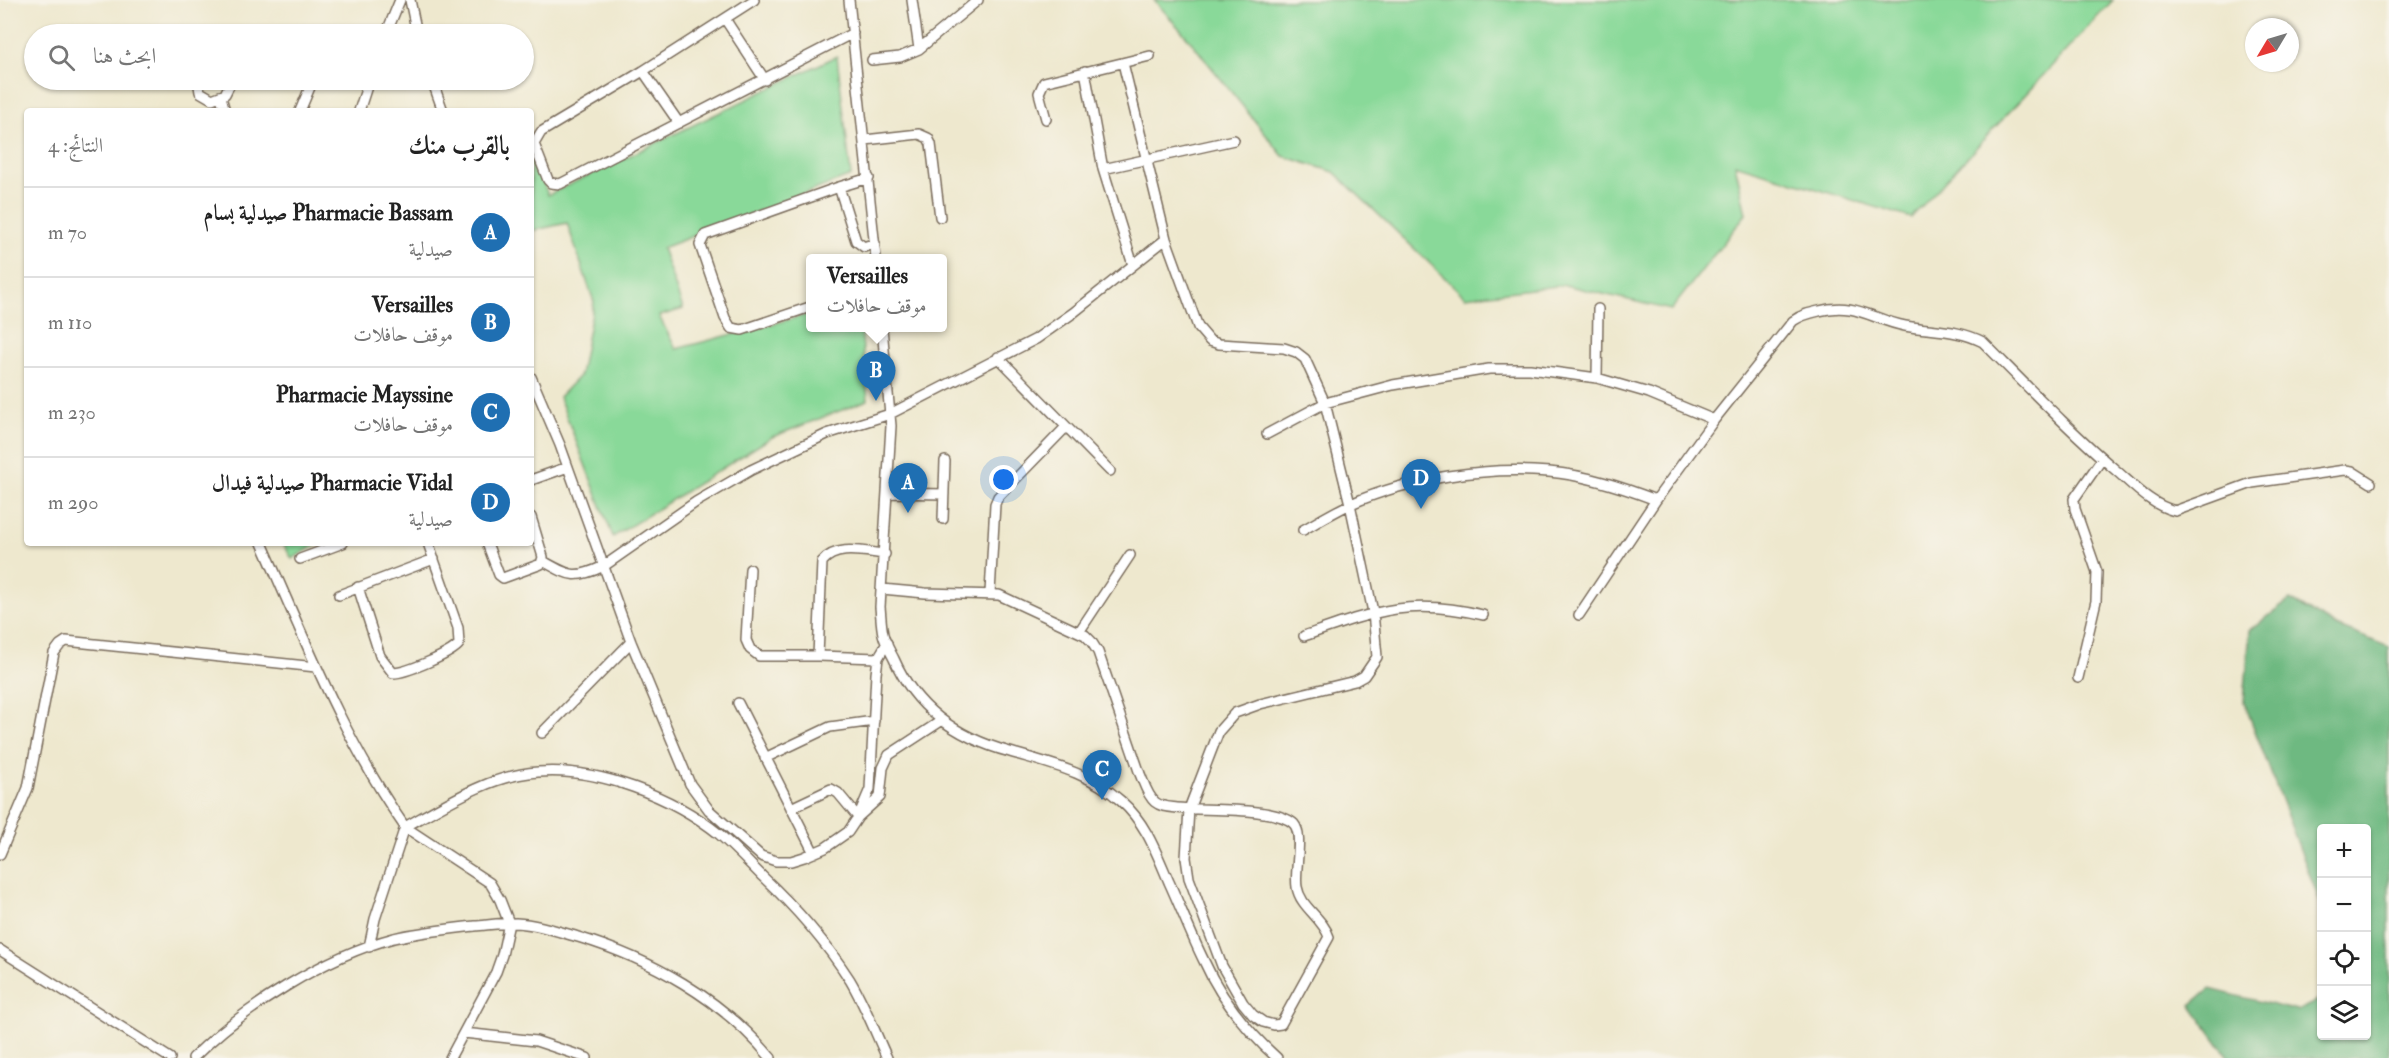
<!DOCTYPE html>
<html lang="ar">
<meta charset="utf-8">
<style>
body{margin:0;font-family:"IM FELL Double Pica",Amiri,serif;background:#f2f2f2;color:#222;direction:rtl}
.controls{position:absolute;right:18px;bottom:18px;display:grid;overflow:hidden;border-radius:6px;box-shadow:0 2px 4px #0004}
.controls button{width:54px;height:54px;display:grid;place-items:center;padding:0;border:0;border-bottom:2px solid #e0e0e0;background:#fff;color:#222;font:30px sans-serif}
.compass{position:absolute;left:2245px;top:18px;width:54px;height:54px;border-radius:50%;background:#fff;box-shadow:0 2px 4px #0004;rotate:232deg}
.you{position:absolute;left:1004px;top:480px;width:21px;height:21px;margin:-15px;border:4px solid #fff;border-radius:50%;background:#1a73e8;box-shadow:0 0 0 9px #1a73e833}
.badge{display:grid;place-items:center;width:39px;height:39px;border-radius:50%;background:#1f6fb2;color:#fff;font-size:20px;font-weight:700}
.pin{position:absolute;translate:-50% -50px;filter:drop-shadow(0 2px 3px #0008)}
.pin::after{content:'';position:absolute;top:32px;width:21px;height:18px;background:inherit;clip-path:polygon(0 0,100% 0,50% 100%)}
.popup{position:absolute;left:806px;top:254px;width:141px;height:78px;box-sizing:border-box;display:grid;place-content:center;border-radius:6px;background:#fff;filter:drop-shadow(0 2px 4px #0005);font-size:20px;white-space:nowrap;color:#767676}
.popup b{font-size:22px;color:#222}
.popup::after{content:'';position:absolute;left:50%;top:100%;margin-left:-12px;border:12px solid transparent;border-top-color:#fff}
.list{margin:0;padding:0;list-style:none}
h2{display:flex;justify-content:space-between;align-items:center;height:78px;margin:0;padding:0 24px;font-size:26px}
h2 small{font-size:20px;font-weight:400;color:#767676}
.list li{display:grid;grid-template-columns:39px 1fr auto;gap:18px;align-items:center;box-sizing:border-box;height:90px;padding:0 24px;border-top:2px solid #e0e0e0}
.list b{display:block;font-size:22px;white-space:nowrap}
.list p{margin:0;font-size:20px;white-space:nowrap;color:#767676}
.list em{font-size:20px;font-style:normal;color:#767676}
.icon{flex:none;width:33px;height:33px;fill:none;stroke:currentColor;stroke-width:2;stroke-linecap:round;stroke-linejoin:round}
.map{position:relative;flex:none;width:2389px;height:1058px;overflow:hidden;direction:ltr}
.search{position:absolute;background:#fff;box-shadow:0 2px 4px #0004;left:24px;top:24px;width:510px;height:66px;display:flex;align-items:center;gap:15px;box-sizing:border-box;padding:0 21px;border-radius:33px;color:#767676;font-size:22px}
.panel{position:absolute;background:#fff;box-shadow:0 2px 4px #0004;left:24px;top:108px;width:510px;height:438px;border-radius:6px;direction:rtl}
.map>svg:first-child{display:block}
.green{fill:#89d999;stroke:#62825c;stroke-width:1.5}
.forest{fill:#6eb981;stroke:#547250;stroke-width:1.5}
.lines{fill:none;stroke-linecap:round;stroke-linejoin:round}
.minor-casing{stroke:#7a6c5c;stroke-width:12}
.minor{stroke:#fff;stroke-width:9}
</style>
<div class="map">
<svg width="2389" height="1058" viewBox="0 0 2389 1058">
<rect width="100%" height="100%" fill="#f7f3e8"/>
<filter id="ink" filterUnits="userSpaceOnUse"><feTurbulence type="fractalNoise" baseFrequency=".0167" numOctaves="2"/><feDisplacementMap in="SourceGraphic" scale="12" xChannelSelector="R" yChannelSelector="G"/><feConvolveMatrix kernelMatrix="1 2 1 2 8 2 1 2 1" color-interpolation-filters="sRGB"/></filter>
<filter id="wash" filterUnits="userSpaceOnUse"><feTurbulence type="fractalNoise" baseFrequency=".008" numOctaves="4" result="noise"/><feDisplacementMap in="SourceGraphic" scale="24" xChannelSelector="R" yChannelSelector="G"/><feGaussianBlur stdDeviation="1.35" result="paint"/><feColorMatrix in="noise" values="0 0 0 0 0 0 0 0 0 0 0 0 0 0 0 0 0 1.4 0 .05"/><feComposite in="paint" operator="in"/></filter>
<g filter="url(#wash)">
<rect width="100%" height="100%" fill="#eee8ce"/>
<!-- green -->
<path class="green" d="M1154,0H2113L1911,218L1735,164L1746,214L1671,310L1565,285L1465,297L1334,172L1283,156L1187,37Z
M837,56L851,176L662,248L683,309L659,316L676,349L810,314V328H861L868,400L772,437L613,537L559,397L580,375L594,302L567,223L531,231V151L548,195Z
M283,543H319L292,559Z"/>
<!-- forest -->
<path class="forest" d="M2290,600L2334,625L2389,647V1058H2229L2191,1005L2210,989L2297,1011L2321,999L2322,1036H2366V828H2322L2321,905L2244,702L2250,630Z"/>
</g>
<g filter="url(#ink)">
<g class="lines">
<!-- minor casing -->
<g class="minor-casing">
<path id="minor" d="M410,0L417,34
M754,0L643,71L541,132L534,144L548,180L551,183L560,184L853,33
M849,0L876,258
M912,0L919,49
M725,19L765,80
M386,34L400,0
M872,60L900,57L919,49L978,0
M643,71L679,123
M1085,71L1103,169L1133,265
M198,80L200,92L212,99L225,94L229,86V80
M432,80L443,111
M221,97L225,111
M300,111L313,80
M359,111L369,80
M1046,119L1039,93L1044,82L1150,56
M865,140L919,134L928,138L931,144L940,217
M1103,169L1234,140
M839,187L856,241L864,247L875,243
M810,307L742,330L731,328L725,318L700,245L705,235L839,187L869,178
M882,328L891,426L880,607C881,616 881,625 883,634C885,643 890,651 894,659C916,709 958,738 1010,752C1050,764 1089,772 1121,801C1146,823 1156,852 1169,882C1181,908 1191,935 1204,961C1221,999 1246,1030 1277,1058
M998,357L1110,471
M531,377L560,445L631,642L690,784L709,810L761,856L776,861H791L804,857L825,848L848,832L858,817L870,789L876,674L878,658L887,643
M1597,378L1598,309
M1267,434L1325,403L1393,385L1489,369H1530L1597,378L1649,393L1714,420
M531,480L568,467
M888,493L944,494
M943,519L945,461
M1303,530C1319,521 1335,511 1351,504C1409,478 1487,466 1549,472C1586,475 1622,487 1656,500
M262,543C305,640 344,740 405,827L375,919L369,947
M487,543L499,575L503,578L541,564L543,557L531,517
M300,559L343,543
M543,561C570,576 574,580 604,566L696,502L751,470L827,434L890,414L1036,339L1073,313L1166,239
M750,569L746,640L750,649L759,656H818
M358,587L380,656L393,673C406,673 451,654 459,644L458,628L428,543
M882,589L925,593L999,595L1085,635L1091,641L1098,652L1140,774C1144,783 1147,795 1155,802C1161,807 1169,807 1177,808C1203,811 1276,806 1294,824C1304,835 1294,871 1297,887C1300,907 1323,918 1329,937L1281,1024L1274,1025L1263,1022L1253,1015L1243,1003L1222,966L1189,878L1186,858L1189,809L1219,731L1235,713L1260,704L1355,681L1364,676L1377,657L1373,612L1350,504L1325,403L1305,359L1296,352L1284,348L1219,344L1210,341L1198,327L1166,239L1123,63
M990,593L995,504L998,497L1065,428
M339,595L434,559
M1579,615L1656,500L1714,420L1793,321C1801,315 1810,313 1819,311C1855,301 1873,320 1905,326C1932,331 1958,329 1983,342C2027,386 2071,432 2119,473C2136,488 2152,505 2175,511L2252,483L2345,470L2352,471L2371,483
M1079,632L1130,555
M1304,636C1373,612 1409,597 1483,615
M878,658L818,656L822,562C836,544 864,552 885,554
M2078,678L2096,601L2097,572L2075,509L2074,499L2102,459
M738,703L814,853
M542,733L631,642
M765,758L830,727L874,721
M791,808L831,789L838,793L858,817L880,797L883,768L889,755L941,721
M0,854L28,788L54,653L60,645L66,641L316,667
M0,950L170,1058
M464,1033L536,1041L587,1058
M193,1058C243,1008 325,956 394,938C420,932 448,929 475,926C488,925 502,923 516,923C537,924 557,931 578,937C651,959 721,998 771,1058
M450,1058L496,972L502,955L509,923L500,900L490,883L405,827C446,804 490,775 538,772C598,767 673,797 719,834C734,847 748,862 762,876C795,907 825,941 850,980C865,1005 875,1032 887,1058"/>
</g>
<!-- minor -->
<use href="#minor" class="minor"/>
</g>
</g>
</svg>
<div class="controls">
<button>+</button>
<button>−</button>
<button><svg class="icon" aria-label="locate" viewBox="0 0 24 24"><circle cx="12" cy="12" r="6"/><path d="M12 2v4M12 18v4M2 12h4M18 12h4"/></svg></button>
<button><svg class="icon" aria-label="layers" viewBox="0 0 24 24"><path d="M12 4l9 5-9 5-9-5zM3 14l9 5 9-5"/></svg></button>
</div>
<svg class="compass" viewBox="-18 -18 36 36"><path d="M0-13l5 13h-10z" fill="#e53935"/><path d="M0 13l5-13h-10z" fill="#767676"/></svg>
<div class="you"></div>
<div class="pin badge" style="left:908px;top:513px">A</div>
<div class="pin badge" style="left:876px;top:401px">B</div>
<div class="popup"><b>Versailles</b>موقف حافلات</div>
<div class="pin badge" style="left:1102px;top:800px">C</div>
<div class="pin badge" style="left:1421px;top:509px">D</div>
<div class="search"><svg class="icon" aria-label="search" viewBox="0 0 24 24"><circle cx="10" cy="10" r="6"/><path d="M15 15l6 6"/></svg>ابحث هنا</div>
<section class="panel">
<h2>بالقرب منك<small>النتائج: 4</small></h2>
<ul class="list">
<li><span class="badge">A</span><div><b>Pharmacie Bassam صيدلية بسام</b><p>صيدلية</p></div><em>70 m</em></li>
<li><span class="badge">B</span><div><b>Versailles</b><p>موقف حافلات</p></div><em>110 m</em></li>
<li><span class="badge">C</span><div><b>Pharmacie Mayssine</b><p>موقف حافلات</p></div><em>230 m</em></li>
<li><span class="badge">D</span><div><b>Pharmacie Vidal صيدلية فيدال</b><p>صيدلية</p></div><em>290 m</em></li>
</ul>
</section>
</div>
